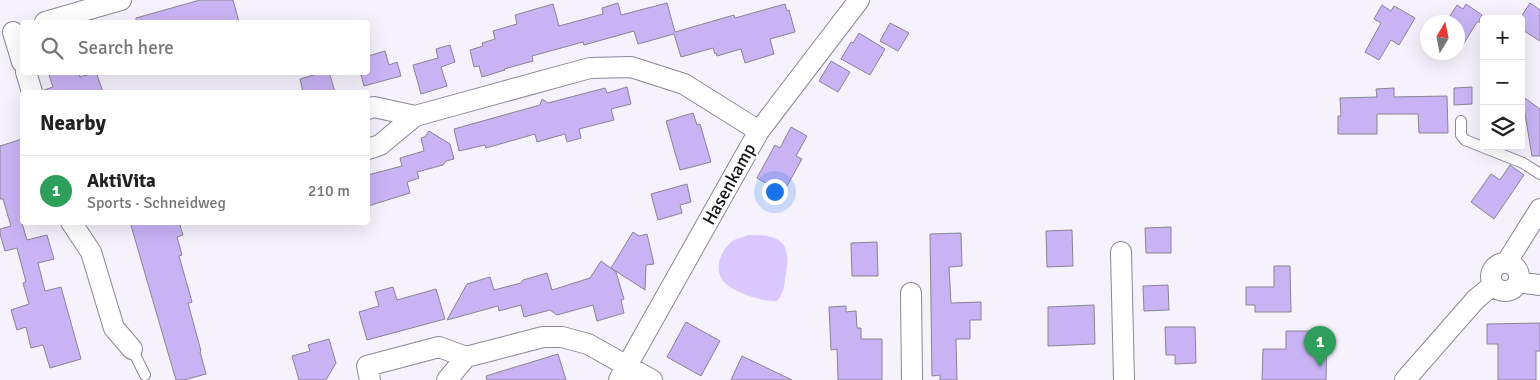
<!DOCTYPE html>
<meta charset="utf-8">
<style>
body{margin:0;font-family:Signika,sans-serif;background:#f2f2f2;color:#222}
.controls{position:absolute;right:15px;top:15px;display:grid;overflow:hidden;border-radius:5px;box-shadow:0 5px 20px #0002}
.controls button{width:45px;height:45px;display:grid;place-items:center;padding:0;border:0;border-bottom:1px solid #e0e0e0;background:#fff;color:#222;font:25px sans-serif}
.compass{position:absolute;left:1420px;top:15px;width:45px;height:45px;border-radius:50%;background:#fff;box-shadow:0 5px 20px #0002;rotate:10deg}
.you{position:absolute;left:774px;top:191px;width:18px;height:18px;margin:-12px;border:4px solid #fff;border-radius:50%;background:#1a73e8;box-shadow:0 0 0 8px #1a73e833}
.badge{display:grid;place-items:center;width:32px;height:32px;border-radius:50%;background:#0b8043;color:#fff;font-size:16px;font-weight:700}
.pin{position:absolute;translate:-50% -41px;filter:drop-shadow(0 1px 2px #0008)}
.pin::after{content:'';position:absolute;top:26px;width:18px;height:15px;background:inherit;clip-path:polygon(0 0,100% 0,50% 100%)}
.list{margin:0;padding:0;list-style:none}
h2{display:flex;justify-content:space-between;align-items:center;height:65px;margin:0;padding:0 20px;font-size:21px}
h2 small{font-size:16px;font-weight:400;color:#767676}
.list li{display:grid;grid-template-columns:32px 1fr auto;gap:15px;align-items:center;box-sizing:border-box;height:70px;padding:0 20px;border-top:1px solid #e0e0e0}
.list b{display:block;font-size:19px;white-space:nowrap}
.list p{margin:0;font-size:16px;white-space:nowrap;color:#767676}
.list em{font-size:16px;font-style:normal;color:#767676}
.icon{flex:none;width:28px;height:28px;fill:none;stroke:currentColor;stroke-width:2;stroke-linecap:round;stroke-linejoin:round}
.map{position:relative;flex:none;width:1540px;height:380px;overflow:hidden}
.search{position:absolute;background:#fff;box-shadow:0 5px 20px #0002;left:20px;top:20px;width:350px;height:55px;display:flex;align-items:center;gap:12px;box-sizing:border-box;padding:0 18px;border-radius:5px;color:#767676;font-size:19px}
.panel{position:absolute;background:#fff;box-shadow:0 5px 20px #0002;left:20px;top:90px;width:350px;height:135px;border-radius:5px}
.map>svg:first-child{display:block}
.water{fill:#d9c8fd}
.building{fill:#c9b3f5;stroke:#898592}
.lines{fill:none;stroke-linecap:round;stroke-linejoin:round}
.lane-casing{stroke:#8b8794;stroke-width:12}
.street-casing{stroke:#8b8794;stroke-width:22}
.lane{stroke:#fff;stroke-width:10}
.street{stroke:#fff;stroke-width:20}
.labels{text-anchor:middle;stroke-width:4;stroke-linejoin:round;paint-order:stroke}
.street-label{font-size:18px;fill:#17151a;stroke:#fff}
</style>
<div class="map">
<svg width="1540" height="380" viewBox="0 0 1540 380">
<rect width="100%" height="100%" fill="#f5f1fd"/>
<!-- water -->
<path class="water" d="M749,235C783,234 792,244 785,279C784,287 783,295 777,301C762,302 737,293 726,284C712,272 720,249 734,240C738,238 744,237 749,235Z"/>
<!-- building -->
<path class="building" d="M200,0H233L239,22H136V18Z
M618,3L621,15L667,3L675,32L734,15L735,18L785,4L787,11L789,10L795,32L770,39L774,54L745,63L741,49L717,56L716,53L715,54L713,48L681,57L674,34L638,44L634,31L584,45L583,42L532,56L533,61L504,69L505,70L482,77L479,66L474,67L470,50L483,46L482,43L495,39L493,31L517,24L515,15L553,4L559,26L603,14L602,8Z
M1530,3L1540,10V41L1521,29V17Z
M1466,4L1482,15L1479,20L1483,22H1477L1458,53V22H1446L1457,5L1463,9Z
M1382,5L1391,11L1394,6L1415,18L1399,45L1391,40L1379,60L1365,52L1381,23L1374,19Z
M890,23L909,33L898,51L880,41Z
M859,33L885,49L870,75L841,59L851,42L853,43Z
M450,45L455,62L441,67L447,86L421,94L413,65L438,58L436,49Z
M385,51L389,65L397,62L401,76L364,86L361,75L363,72H368V56Z
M831,61L850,72L838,92L819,81Z
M48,72H79L80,77L96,72L103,92H44V90L53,87Z
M324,72H329L335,92H303L300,79Z
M627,87L631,104L611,109L614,120L579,129L581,138L567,142L565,134L537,142L535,134L486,148L485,145L459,151L454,129L540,105L542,99L548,103L605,88L607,93Z
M1472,87V104L1454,105V88Z
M1394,88V97L1447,96L1448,133H1419L1418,114H1377V134H1338V116H1341L1340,98L1377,97L1376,89Z
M1522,96L1540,109V156H1532Z
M693,113L697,125L700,124L711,162L680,170L666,121Z
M791,127L807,136L796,156L802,159L783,193L757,178L775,145L780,148Z
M429,131L450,144L454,159L446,161L443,165L417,172L419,178L407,182L410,193L368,206V175L402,166L400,158L424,151L421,138L425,137Z
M22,139V223L27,240L47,235L54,259L38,263L45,291L61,287L81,359L50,368L43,345L31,348L26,327L17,330L11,310L29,304L23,283L26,282L17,248L5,251L0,234V229L11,226L3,199H0V146Z
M1510,165L1524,175L1494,219L1471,202L1491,174L1500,180Z
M687,184L691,202L680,205L682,213L658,220L651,194Z
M130,222H179L183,235L177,237L182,255L179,256L192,302L188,303L201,351L200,352L206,374L184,380H176Z
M1171,227V253H1146L1145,228Z
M1072,230L1073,266L1047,267L1046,231Z
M633,232L639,236L647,234L654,264L646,265L645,290L611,268Z
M961,233L962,266L949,267L951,303L981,302V320H970V339H956L957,380H940V375L932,376L930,234Z
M877,242L878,276H852L851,243Z
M601,261L616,272L624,299L621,300L624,313L597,321L593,305L557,315L550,310L524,317L521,305L499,311L498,306L447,320L467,284L490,277L494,290L521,283L523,280L547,273L552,290L590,278Z
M1274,266H1290L1291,312H1255V305H1246V287H1274Z
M1168,285L1169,310L1144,311L1143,286Z
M393,287L397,300L436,289L445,319L367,340L359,312L379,306L375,292Z
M1094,305L1095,344L1048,346V307Z
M846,306V312L856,311L857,328H861V339H882V380H838L837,349L831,350L829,307Z
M686,322L720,341L701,376L667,357Z
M1540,323V351H1536V380H1498V344H1487V324Z
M1165,327H1195L1196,363L1175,364V355H1166Z
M1286,331H1327L1326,380H1262L1263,349H1286Z
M329,339L336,363L326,380H299L292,356L310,351L308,345Z
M558,354L566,380H487L486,376Z
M742,356L792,380H731Z"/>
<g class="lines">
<!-- lane casing -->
<g class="lane-casing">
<path id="lane" d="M1461,121V135L1465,140L1523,163L1540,174
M132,349L145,375"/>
</g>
<!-- street casing -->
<g class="street-casing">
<path id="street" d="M45,22L121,0
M13,32L22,62
M26,72L32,92
M368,109L374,107L415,116
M368,149L380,145L415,116L590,68L631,67L684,84L759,131
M71,222L91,252L114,328L132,349
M1121,252L1124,380
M1507,263L1508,260L1540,209
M1491 277a14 14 0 1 1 28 0a14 14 0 1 1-28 0Z
M1518,282L1540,285
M911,293L912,380
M370,380L367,366L439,347L466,357L543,337H562L588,344L652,380
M447,380L466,357
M619,380L759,131L859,0
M1405,380L1476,299L1493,285"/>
</g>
<!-- lane -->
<use href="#lane" class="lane"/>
<!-- street -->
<use href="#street" class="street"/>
</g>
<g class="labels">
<!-- street labels -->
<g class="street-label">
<text transform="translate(729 184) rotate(-61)" y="6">Hasenkamp</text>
</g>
</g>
</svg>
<div class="controls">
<button>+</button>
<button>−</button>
<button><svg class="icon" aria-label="layers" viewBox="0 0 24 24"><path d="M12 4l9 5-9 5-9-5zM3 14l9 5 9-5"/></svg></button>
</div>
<svg class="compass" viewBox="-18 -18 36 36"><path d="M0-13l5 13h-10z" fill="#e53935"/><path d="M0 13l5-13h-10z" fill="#767676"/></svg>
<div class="you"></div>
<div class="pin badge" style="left:1320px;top:367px;background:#2e9e5b">1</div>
<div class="search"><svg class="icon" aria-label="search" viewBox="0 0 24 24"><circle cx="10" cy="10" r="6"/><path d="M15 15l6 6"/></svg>Search here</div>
<section class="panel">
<h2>Nearby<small></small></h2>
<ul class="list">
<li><span class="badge" style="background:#2e9e5b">1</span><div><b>AktiVita</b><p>Sports · Schneidweg</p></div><em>210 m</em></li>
</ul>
</section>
</div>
